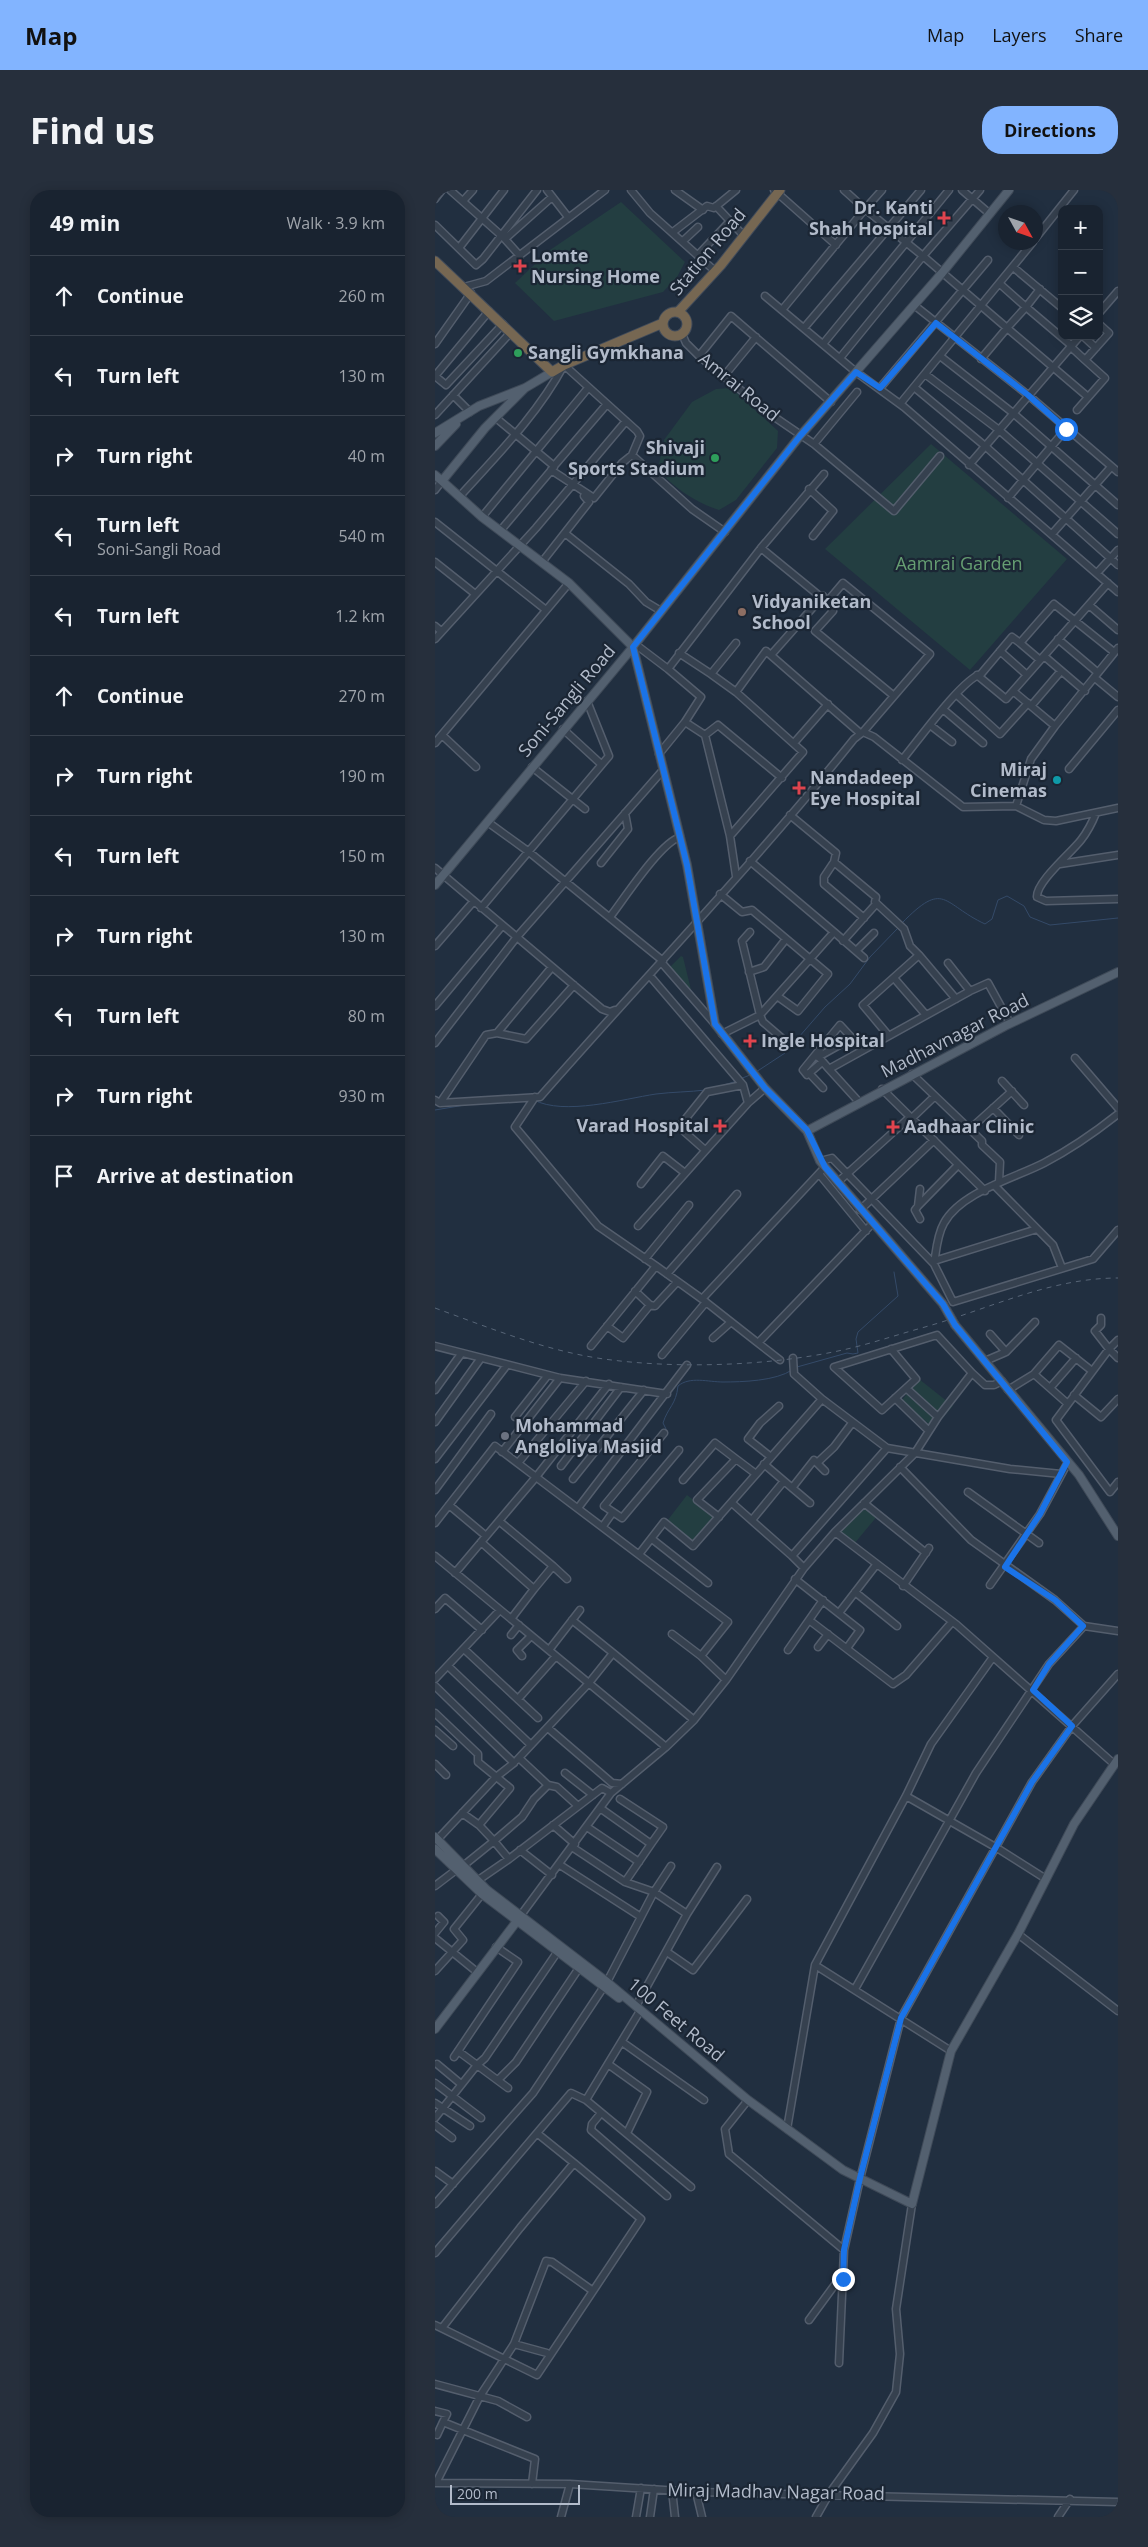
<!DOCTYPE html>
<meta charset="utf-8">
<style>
body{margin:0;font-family:"Open Sans",sans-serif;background:#262f3c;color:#f1f3f6}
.controls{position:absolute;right:15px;top:15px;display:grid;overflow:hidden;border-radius:10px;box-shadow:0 2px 12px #0003}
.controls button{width:45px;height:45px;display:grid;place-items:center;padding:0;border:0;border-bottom:1px solid #37404c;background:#192330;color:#f1f3f6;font:25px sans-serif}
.compass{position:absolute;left:563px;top:15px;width:45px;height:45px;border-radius:50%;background:#192330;box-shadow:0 2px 12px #0003;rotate:130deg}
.scale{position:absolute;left:15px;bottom:12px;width:130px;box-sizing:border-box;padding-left:5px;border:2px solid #b2bbca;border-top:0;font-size:14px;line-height:18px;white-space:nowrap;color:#b2bbca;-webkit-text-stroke:4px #1b2634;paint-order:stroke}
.stop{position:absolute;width:15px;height:15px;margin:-11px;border:4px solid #1a73e8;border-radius:50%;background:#fff}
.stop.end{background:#1a73e8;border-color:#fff;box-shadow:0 1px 5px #0008}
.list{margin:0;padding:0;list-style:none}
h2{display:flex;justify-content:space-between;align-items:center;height:65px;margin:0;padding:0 20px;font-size:21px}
h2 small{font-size:16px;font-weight:400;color:#9fa4ab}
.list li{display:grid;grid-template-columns:32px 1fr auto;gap:15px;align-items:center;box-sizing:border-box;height:80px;padding:0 20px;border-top:1px solid #37404c}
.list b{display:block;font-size:19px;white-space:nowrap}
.list p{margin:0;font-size:16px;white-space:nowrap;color:#9fa4ab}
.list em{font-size:16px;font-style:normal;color:#9fa4ab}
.icon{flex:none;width:28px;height:28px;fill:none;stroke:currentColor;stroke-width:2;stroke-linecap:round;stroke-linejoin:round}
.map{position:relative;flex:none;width:683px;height:2327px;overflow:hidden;border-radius:20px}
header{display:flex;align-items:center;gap:30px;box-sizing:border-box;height:70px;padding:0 25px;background:#82b4ff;color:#111}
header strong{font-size:24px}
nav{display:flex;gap:28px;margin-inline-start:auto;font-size:18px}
.intro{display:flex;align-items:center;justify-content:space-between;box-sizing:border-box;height:120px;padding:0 30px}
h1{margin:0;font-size:35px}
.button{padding:12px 22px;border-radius:20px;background:#82b4ff;color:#111;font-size:18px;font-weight:700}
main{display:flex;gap:30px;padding:0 30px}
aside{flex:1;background:#192330;border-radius:20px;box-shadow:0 2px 12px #0003}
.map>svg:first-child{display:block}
.green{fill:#233e41}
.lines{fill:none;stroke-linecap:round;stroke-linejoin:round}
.stream{stroke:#344a68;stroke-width:1}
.minor-casing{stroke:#545e6d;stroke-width:9}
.major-casing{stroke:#3f4a58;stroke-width:10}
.highway-casing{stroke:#414b5a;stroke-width:11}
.minor{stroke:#36414f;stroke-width:6}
.major{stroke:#53606f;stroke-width:8}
.highway{stroke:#766752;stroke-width:9}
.rail{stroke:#576577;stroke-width:1;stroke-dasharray:5 5;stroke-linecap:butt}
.major-bridge-casing{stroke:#3f4a58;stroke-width:10;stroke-linecap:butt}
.major-bridge{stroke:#53606f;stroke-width:8}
.route{stroke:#1a73e8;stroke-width:6}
.health-dot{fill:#e0444e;stroke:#1b2634;stroke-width:2}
.leisure-dot{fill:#2e9e5b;stroke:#1b2634;stroke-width:2}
.education-dot{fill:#8d6e63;stroke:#1b2634;stroke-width:2}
.culture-dot{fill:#0f9aa8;stroke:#1b2634;stroke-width:2}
.worship-dot{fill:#6b7280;stroke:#1b2634;stroke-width:2}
.labels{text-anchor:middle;stroke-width:4.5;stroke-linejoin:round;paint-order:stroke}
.poi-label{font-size:18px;font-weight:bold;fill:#b2bbca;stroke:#1b2634;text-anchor:start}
.street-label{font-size:18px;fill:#b2bbca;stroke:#1b2634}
.park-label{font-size:18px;fill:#669e72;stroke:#1b2634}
</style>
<header>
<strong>Map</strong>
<nav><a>Map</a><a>Layers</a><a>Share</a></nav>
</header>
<div class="intro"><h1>Find us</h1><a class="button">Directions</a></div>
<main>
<aside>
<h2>49 min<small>Walk · 3.9 km</small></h2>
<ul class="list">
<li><svg class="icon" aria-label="ahead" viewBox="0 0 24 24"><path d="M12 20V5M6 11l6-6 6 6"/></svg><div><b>Continue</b></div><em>260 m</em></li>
<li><svg class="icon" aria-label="left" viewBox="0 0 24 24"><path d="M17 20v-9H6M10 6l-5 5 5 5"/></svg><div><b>Turn left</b></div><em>130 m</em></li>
<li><svg class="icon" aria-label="right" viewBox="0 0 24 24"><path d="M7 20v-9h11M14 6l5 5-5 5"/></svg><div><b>Turn right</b></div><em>40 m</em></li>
<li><svg class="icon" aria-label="left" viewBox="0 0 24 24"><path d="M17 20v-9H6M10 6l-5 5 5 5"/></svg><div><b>Turn left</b><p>Soni-Sangli Road</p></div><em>540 m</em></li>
<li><svg class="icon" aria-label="left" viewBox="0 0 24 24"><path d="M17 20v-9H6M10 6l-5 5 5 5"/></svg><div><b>Turn left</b></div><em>1.2 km</em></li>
<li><svg class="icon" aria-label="ahead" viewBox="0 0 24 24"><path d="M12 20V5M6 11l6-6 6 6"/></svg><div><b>Continue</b></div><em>270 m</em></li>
<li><svg class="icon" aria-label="right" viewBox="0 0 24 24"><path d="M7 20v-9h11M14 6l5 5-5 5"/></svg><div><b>Turn right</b></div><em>190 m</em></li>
<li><svg class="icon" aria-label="left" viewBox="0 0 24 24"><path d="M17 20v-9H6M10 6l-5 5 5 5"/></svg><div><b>Turn left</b></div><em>150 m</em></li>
<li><svg class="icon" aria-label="right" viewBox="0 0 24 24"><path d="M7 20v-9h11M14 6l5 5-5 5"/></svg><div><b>Turn right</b></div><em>130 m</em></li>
<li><svg class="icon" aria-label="left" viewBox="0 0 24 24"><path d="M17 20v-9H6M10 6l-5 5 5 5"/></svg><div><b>Turn left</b></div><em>80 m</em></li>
<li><svg class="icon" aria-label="right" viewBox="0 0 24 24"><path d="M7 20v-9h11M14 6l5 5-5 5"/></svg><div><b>Turn right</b></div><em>930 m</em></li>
<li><svg class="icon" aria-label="arrive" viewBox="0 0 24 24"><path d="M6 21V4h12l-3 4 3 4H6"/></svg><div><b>Arrive at destination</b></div></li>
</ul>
</aside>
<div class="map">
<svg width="683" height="2327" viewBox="0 0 683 2327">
<rect width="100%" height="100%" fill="#212f40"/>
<!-- green -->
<path class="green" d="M186,12L250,72L242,87L228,102L119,131L80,93L115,60Z
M296,198L343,241L342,258L301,310L284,320C262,313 237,297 223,279L229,250L257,212L281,199Z
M496,254L632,369L535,480L390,359Z
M246,766L248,767L258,808L234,778Z
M484,1189L518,1216L499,1238L466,1211Z
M252,1305L282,1328L259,1354L232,1331Z
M430,1312L444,1324L419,1354L405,1342Z"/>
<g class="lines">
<!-- stream -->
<path class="stream" d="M467,733C510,689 507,714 550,734L557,729L563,710L572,706L589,716L595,727L615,735L683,728
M321,882L350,863L390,817L415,794L435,767L463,738
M305,889L315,885
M289,895L302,891
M99,910C129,926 188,909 221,904C237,902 254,902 271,900
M0,920L36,914
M362,1177L412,1163L418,1164L423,1163L421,1149L423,1142L463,1106L459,1082
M231,1239L228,1233C233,1217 241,1215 243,1196C255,1186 273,1192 288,1192C307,1192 341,1191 357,1180"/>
<!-- minor casing -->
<g class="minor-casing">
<path id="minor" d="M15,0L68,47L85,66
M112,0L133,27
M196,0L215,23L280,81
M240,0L268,20
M339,0L401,55
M409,0L430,19L447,0
M527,0L555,24
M680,0L683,2
M0,9L7,0
M28,11L38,0
M281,16L309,46
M0,35L41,75L48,69L102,0
M238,42L272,16L279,18L301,0
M70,49L117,7
M600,49L639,0
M248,51L263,37
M24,58L69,0
M263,65L295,31
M578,77L627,118
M565,94L591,117L605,99
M29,97L51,91L170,0
M330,106L421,182L469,217L683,402
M479,115L593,205L683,282
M347,120L430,19L488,66L545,0
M664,123L683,101
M369,138L486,0
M247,144L251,153L264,166L335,224L379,254L459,321L505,266
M648,146L661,158
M0,154L36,103
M388,154L514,0
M636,157L650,170L674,143L664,134
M264,166L296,126L396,212
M505,166L578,223L683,315
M405,168L488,66L572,138L591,117L637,156
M546,169L572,138L653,207
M490,184L564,240L683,344
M0,186L11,195L68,134
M0,186L54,121
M289,186L321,147
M479,197L550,256L683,375
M445,198L553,70
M18,205L35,222
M465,214L598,52
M642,220L670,188L650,170
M0,225L76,142
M61,228L119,276L172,214
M379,254L422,202
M197,265L257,319L290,342
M534,275L645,146
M374,299L398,321L378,346
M0,300L7,291
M25,306C63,264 102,225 129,175L202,241L205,246L197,265L187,273L159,308L116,280
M573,308L631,239
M47,327L153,198
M0,332L111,420
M66,340L119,277
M131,344L194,394L211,412L226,421
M617,344L676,277
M326,358L392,412L398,421L380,441L459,506
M0,372L39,403
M107,372L154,312L149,306
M662,383L683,360
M654,415L683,440
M0,436L6,441
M0,449L101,338L191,231
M623,449L662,482
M301,453L276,484L301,502L331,461L425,543
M200,454L233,479
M565,461L592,485
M244,463L276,484
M336,465L388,406
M609,466L650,501
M605,470L585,453L619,414L679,462
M542,485L571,509L673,393
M660,488L683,507
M578,501L620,536
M522,505L565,544L593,513
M596,516L626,481
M509,520L548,553
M250,532L266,507L233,479L326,358L389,284
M495,535L517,552
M128,539L166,574
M428,542L439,547L528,617L581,616L609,630L621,631L683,618
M7,545L41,577
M270,545L283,535L347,588
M0,553L134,393
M359,553L393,514
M224,564L250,532L270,545L295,646L301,686
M467,570C482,552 527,489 546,484L577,447L585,453
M97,577L150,619
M634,579L683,520
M581,616L596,569L620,536L683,458
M661,623C657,633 653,641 646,650C636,663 601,692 602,707L611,711L683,709
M355,625L401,663L399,672L441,707L440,712L469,739L475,756L484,765
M54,633L94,662L228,771
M295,646L368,562L301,502
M399,672L389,687V694L429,728
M166,673L193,639L190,623
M625,674L683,665
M0,678L167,819L175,822L180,820
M285,704L307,722L317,720L393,784L363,821L342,806
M46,718L174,566L152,511
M175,727C189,709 225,653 245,647
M315,742L307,751L325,825L328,832L349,850
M399,742L429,768
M408,751L441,714
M0,756L38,712
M421,761L439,743
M227,773L280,834
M513,773L535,801
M314,782L329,777L351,749
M215,786L308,895L313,913
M459,788L491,825
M0,816L67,736
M62,843L91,849L139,795
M287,844L325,825L399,742L315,671
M453,845L428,815L484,765L521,809
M0,853L81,748L228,580
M381,864L368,880L372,885L387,872
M383,867L417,848L405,835L381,864L394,879
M640,868L683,918
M374,883L388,898
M477,884L547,951V955L565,972L564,992
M567,891L589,915
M447,899L550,1001
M100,907L80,937L163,1036L221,1076
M0,910L5,913L105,907C209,788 320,673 419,549L428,542L495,464L408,393L392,412
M424,912L394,879L535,801L553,793L575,833
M5,913L51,845L62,843L117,777
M558,918L584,945
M477,928L500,906
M535,939L577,901
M270,960L244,937L272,902L308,895
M385,971L397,968L499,1074L518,1112L658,1069L683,1040
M385,985L431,1041
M403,992L475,927
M206,994L228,966L250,983
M559,995L618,1055L627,1078
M485,999L483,1016L523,975
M483,1016L480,1020L485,1029
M425,1020L499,950
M203,1036L313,913L330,898
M210,1069L254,1015
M499,1071L602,1039
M499,1074C501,1062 502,1045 509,1033C526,1002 580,988 609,973C636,959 659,943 683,924
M232,1084L302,1004
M200,1101L215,1115L220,1116L242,1092
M267,1109L390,977
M666,1128V1135L660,1141L674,1159L621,1230L675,1302L683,1292
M172,1136L188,1148L215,1115
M278,1148L296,1132
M683,1150L674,1159L683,1168
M323,1153L345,1170
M0,1156L125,1188L232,1204
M156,1156L221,1076L267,1109L323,1153L437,1034
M456,1159L481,1189L447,1220L399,1177L502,1145L537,1183
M571,1162L600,1132
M227,1165L271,1112
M550,1171L571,1162L555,1144
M599,1184L633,1214
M174,1194L101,1287L293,1432L266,1466
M471,1198L503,1227
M615,1198L641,1168
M0,1200L26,1164
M573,1200L599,1184L624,1155L657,1181
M639,1205L666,1227L683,1209
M460,1208L494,1241
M387,1209L452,1258L575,1279L626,1284
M80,1227L113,1185
M0,1232L46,1168
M67,1262L125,1188
M336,1267L313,1249L325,1233L344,1216
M0,1269L72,1175
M301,1269L321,1284
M83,1273L151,1191
M382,1273L399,1257L417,1233
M126,1276L186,1197
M465,1277L536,1350L620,1410L649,1436L683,1441
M138,1289L209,1200
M248,1290L280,1253L301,1269L262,1310L284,1327
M349,1291L375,1313
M357,1298L379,1270L390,1281
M0,1300L56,1224
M533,1302L604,1353
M297,1313L357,1366
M429,1313L491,1363
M14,1315L51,1346
M143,1318L252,1175
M178,1322L169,1316L229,1243
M317,1330L349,1291L329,1274
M0,1333L60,1256L101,1287L20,1383
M168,1336L178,1322L187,1328L244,1260
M400,1342L522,1435L679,1574
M217,1349L273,1393
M46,1352L99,1399L118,1376L64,1331
M205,1363L229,1332L258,1356L387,1209L359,1184L358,1168
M0,1366L231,1557
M118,1376L132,1389
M369,1378L357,1366L452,1258
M360,1389L425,1440L412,1458
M555,1395L605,1324L633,1272
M468,1396L494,1358
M420,1402L462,1436
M388,1410L374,1430L458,1494L471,1485L517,1432
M0,1419L10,1408L47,1440
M404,1423L441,1375
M76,1429L99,1399
M237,1444L266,1466L291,1490
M76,1445L84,1435
M383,1457L393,1444
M29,1459L103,1528
M114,1460L145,1420
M353,1460L374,1430
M178,1463L259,1530
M87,1466L82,1460L96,1446
M13,1476L96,1555L154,1493L178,1463L137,1430
M0,1489L65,1420
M0,1496L79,1573L61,1587L3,1649
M83,1509L121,1466
M0,1523L43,1564V1572L75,1598L44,1635
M113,1538L177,1593L187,1594
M0,1540L18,1556
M84,1568L113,1595L122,1597L143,1616
M82,1570L96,1555
M0,1574L11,1585
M130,1583L158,1605
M471,1606L562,1658L611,1689
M165,1618L216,1654L228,1637L185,1609
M27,1623L44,1635L59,1651L28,1676
M118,1635L140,1654
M152,1637L204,1672
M137,1657L190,1692L219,1702L236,1676
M85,1660L117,1685
M74,1669L59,1651L87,1627L99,1609L113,1595
M125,1675L206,1727
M42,1691L74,1669L167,1598L176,1603
M190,1692L216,1654
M0,1696L21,1680
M252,1724L282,1677
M86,1725L176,1603L231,1557L259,1530L291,1490L369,1378L400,1342L480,1263L503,1227L537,1183L550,1195H559L567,1191
M0,1743L9,1732L3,1726
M583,1744L683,1821
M0,1748L42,1782
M232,1762L258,1780L312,1709
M380,1775L516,1861
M0,1781L28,1750L19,1739L47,1704
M420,1799L541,1583L614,1474L649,1436
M187,1852L269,1910
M23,1861L73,1898
M19,1867L83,1772L61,1757
M2,1874L26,1894
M173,1874L212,1902L192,1943
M63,1890L81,1872L144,1778
M0,1893L46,1928
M151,1910L256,1997
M313,1910L290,1939L294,1964L409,2060L425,1989L466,1828L597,1592L637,1536L683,1484
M0,1913L35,1936
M166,1923L157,1934L156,1940L232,2006
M0,1928L42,1875L50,1868L123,1761
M0,1935L17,1948
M352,1939L380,1775L471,1606L496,1554L558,1467
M0,1981L18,1994
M0,2014L98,1903L172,1792L219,1702L252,1724L201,1816
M0,2063L136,1903L151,1910L205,1821
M374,2130L407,2085
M0,2135L102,2185L206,2029L139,1973
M7,2138L85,2038L139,1973L103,1944
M79,2154L111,2071L117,2072L158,2101
M404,2173L409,2060
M0,2194L63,2211L92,2227
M0,2221L12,2224L8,2232L100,2269L97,2294
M2,2245L8,2232
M0,2293L135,2294L261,2302L683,2312
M1,2293L45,2206L79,2154L112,2163
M237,2300L240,2327
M261,2302L267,2327
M126,2327L135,2294
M201,2327L206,2298
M215,2327L219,2299
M381,2327L394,2304L438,2243L461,2202L465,2164L461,2119L477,2014
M623,2327L635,2309"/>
</g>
<!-- major casing -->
<g class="major-casing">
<path id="major" d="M0,243L44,216L90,198L117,182
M0,256L21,234
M0,285L7,291L50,238L90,198
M7,291L47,327L134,393L198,457L252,675L280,834L330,898L372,941L385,971L508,1114
M0,695L198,457L365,246L507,83L574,0
M372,941L570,836L683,782
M520,1135L644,1285L683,1346
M0,1647L52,1700L172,1792L313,1910L408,1980L477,2014L516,1861L583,1744L639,1634L683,1569
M0,1659L47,1704L184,1808
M0,1839L85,1727"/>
</g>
<!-- highway casing -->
<g class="highway-casing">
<path id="highway" d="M0,71L117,182L129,175L228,133
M228 134a12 12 0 1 1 24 0a12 12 0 1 1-24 0Z
M243,122L286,75L345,0"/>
</g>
<!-- minor -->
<use href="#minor" class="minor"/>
<!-- major -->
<use href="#major" class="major"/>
<!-- highway -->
<use href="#highway" class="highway"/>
<!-- rail -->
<path class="rail" d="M0,1118C55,1138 111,1161 169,1169C241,1179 332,1176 403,1161C432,1155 461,1145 490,1137C554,1119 615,1088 683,1088"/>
<!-- major-bridge casing -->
<g class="major-bridge-casing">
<path id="major-bridge" d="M508,1114L520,1135"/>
</g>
<!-- major-bridge -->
<use href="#major-bridge" class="major-bridge"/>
</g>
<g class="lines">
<!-- route -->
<path class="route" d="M408,2089L409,2060L425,1988L466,1828L597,1592L637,1536L598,1500L614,1474L648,1436L620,1410L570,1377L605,1324L632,1272L520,1135L508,1114L390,977L372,940L330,898L280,834L252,675L198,457L365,246L421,182L445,198L501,133L593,205L631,239"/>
</g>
<!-- markers -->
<g class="health-dot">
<path d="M506.5 20.5h5v5h5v5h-5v5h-5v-5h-5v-5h5z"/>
<path d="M82.5 68.5h5v5h5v5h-5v5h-5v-5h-5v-5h5z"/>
<path d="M361.5 590.5h5v5h5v5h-5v5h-5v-5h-5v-5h5z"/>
<path d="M312.5 843.5h5v5h5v5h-5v5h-5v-5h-5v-5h5z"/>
<path d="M282.5 928.5h5v5h5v5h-5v5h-5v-5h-5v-5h5z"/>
<path d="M455.5 929.5h5v5h5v5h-5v5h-5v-5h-5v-5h5z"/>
</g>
<g class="leisure-dot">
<circle cx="83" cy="163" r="5"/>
<circle cx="280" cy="268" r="5"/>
</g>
<circle class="education-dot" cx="307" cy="422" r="5"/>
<circle class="culture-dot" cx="622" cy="590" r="5"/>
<circle class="worship-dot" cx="70" cy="1246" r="5"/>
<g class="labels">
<!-- poi labels -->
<g class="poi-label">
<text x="498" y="24" text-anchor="end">Dr. Kanti<tspan x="498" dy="21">Shah Hospital</tspan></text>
<text x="96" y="72">Lomte<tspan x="96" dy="21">Nursing Home</tspan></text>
<text x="93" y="169">Sangli Gymkhana</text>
<text x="270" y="264" text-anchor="end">Shivaji<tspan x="270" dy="21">Sports Stadium</tspan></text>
<text x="317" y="418">Vidyaniketan<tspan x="317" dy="21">School</tspan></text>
<text x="612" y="586" text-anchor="end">Miraj<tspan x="612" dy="21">Cinemas</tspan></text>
<text x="375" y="594">Nandadeep<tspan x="375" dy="21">Eye Hospital</tspan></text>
<text x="326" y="857">Ingle Hospital</text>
<text x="274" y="942" text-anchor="end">Varad Hospital</text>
<text x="469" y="943">Aadhaar Clinic</text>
<text x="80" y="1242">Mohammad<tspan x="80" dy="21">Angloliya Masjid</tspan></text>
</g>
<!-- street labels -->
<g class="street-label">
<text transform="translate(273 62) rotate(-50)" y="6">Station Road</text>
<text transform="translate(304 197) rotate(39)" y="6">Amrai Road</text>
<text transform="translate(132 511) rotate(-50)" y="6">Soni-Sangli Road</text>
<text transform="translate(520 846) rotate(-27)" y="6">Madhavnagar Road</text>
<text transform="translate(241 1830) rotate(40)" y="6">100 Feet Road</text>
<text transform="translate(341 2302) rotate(1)" y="6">Miraj Madhav Nagar Road</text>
</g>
<!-- park labels -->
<g class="park-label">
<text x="524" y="380">Aamrai Garden</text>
</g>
</g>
</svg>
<div class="controls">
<button>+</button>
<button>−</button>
<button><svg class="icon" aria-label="layers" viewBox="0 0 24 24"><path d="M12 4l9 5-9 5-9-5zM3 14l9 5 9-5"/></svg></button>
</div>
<svg class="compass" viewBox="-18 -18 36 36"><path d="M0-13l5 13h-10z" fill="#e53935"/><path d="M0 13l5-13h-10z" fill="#9fa4ab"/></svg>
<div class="scale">200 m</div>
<div class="stop" style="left:631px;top:239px"></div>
<div class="stop end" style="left:408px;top:2089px"></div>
</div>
</main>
